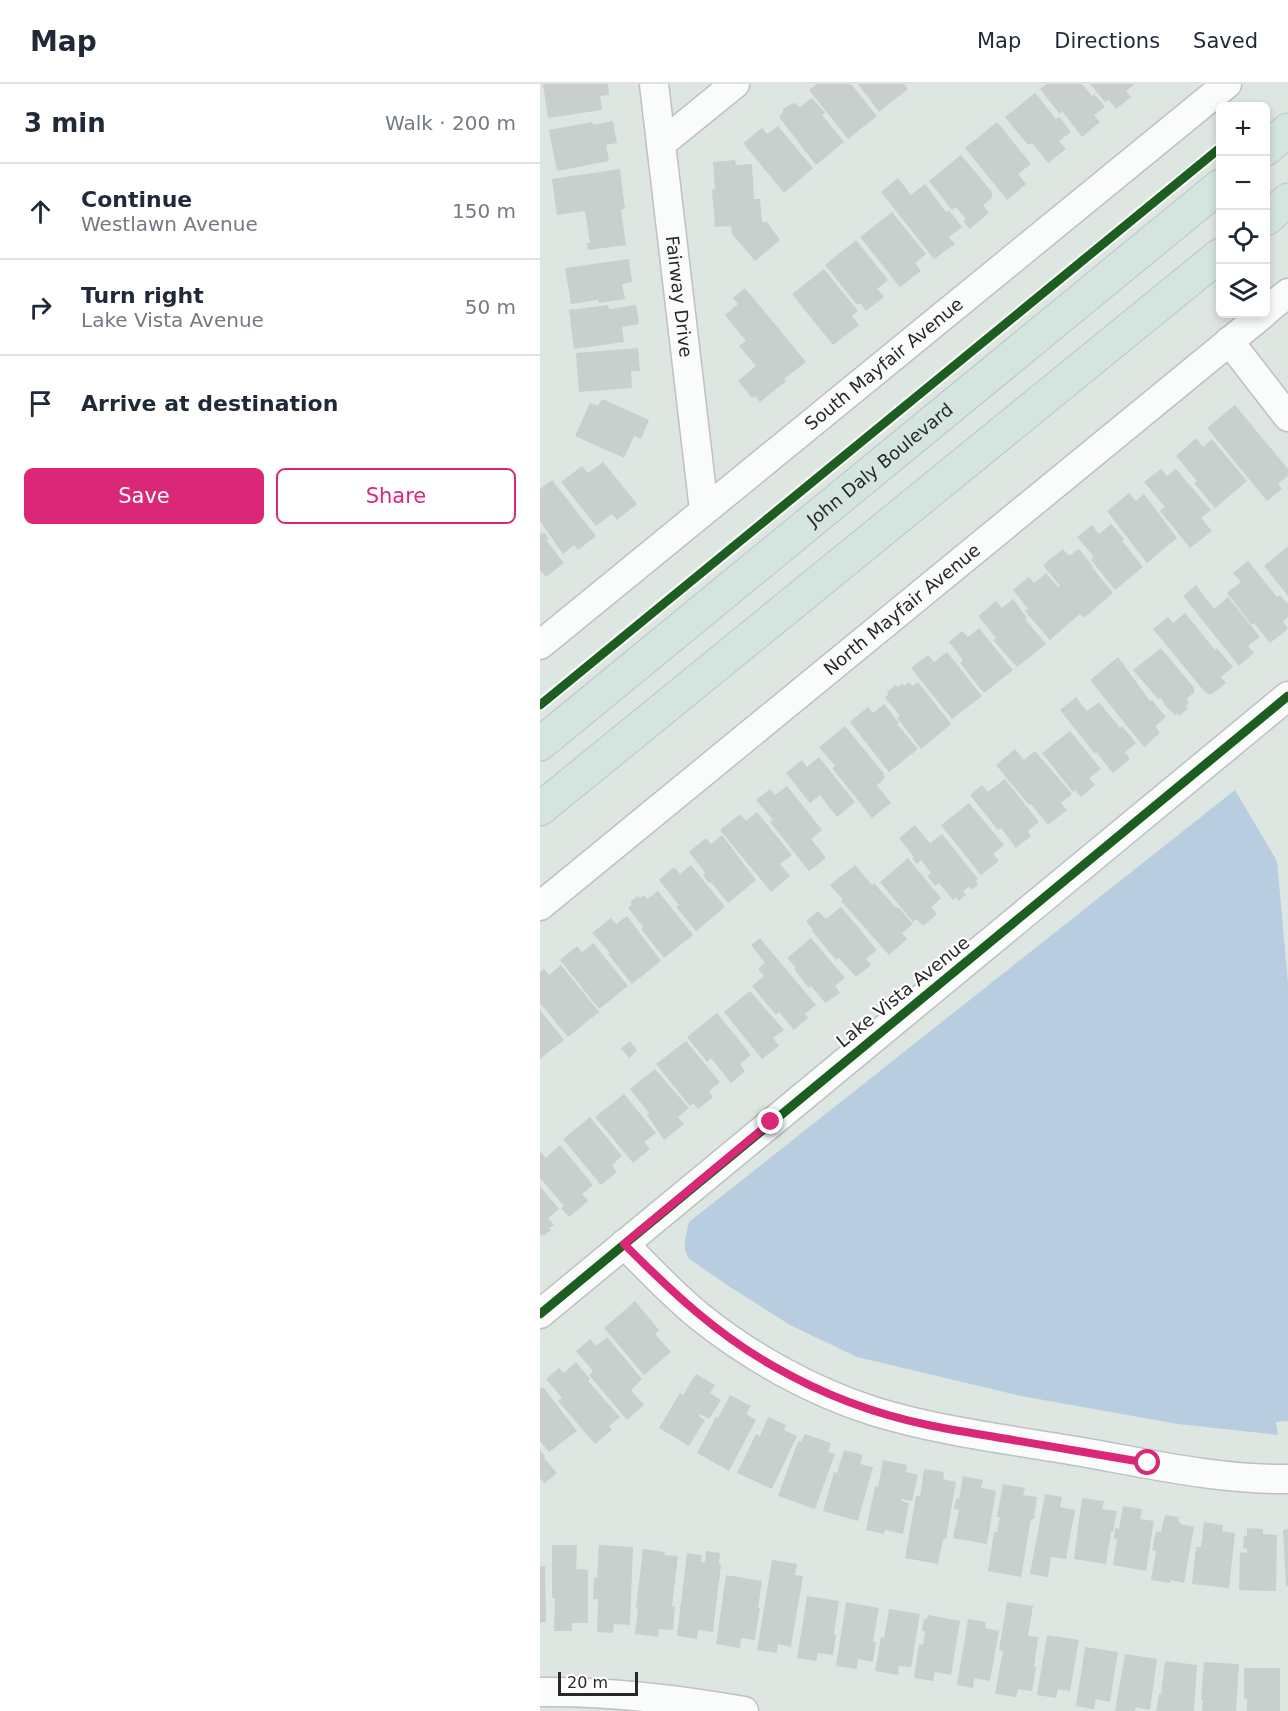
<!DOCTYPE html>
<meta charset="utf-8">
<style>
body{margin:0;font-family:"DejaVu Sans",sans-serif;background:#f6f6f7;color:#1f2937}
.controls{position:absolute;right:18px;top:18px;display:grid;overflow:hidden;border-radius:9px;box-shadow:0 3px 9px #0003}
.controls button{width:54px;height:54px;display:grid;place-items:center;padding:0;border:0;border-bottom:2px solid #e0e1e3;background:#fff;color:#1f2937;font:30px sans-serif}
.scale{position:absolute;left:18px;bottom:15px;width:80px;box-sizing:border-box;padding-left:6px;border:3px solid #282828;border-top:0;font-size:16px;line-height:21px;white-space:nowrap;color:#282828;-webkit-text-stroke:4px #fff;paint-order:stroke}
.stop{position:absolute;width:18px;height:18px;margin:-14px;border:4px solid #db2777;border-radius:50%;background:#fff}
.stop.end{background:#db2777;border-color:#fff;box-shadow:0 2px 6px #0008}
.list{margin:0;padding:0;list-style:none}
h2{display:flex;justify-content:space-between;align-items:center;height:78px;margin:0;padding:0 24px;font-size:26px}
h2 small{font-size:20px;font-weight:400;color:#747a83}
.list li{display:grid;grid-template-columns:39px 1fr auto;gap:18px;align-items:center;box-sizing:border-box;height:96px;padding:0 24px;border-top:2px solid #e0e1e3}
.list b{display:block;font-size:22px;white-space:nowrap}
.list p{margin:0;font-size:20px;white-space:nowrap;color:#747a83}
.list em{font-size:20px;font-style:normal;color:#747a83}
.actions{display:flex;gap:12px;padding:18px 24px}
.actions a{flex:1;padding:14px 0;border:2px solid #db2777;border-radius:9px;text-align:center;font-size:21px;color:#db2777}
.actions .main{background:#db2777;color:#fff}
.icon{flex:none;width:33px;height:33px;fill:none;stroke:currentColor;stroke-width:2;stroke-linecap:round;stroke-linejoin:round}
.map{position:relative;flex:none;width:748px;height:1627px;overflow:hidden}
header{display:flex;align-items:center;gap:36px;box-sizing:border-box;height:84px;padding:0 30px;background:#fff;border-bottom:2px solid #e0e1e3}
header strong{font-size:28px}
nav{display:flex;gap:33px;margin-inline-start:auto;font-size:21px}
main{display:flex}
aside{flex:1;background:#fff}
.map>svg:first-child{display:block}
.green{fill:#b8cee0}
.building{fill:#c9cfcc}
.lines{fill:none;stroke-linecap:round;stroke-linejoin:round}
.minor-casing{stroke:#bfc0bf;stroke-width:31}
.primary-casing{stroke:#c0c3c2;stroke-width:35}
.minor{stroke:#fafbfb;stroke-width:28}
.primary{stroke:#d3e5de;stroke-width:33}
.cycleway-casing{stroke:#fff;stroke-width:13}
.cycleway{stroke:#1b5e20;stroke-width:9}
.route{stroke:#db2777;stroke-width:8}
.labels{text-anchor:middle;stroke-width:4.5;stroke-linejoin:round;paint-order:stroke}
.street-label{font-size:18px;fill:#282828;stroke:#fff}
</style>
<header>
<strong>Map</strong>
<nav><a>Map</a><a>Directions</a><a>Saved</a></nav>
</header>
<main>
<aside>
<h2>3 min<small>Walk · 200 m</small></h2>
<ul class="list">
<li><svg class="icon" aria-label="ahead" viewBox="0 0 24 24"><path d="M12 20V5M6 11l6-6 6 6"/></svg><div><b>Continue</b><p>Westlawn Avenue</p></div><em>150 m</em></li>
<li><svg class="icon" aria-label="right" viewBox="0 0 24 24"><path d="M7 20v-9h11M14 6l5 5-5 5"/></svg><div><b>Turn right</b><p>Lake Vista Avenue</p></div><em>50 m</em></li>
<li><svg class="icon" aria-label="arrive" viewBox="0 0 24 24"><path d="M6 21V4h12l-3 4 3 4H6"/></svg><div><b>Arrive at destination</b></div></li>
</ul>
<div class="actions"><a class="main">Save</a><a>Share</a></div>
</aside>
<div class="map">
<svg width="748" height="1627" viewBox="0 0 748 1627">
<rect width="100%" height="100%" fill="#dee6e2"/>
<!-- green -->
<path class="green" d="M695,706L737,777L748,899V1337L736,1338L738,1351L638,1340L481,1312L317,1273L250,1241L190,1203L148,1174L145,1165V1155L149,1138Z"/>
<!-- building -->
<path class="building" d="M3,0H68L69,11L60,12L62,26L8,34Z
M276,0H311L337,32L308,55L269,6Z
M318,0H364L368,5L339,28Z
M507,0H542L552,12L554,10L565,23L554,31L560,38L542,53L522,27L520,30L500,5Z
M550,0H595L586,7L591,13L576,25L569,16L565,18Z
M495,9L516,35L519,33L531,48L519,57L526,65L508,79L492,59L488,61L465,33Z
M272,14L285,29L282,31L304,58L276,81L239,33L243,28V25L249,21L255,19L260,23Z
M73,37L77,59L66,61L69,77L17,87L9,46L52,38L53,41Z
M457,38L491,80L478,90L486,100L467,116L425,64Z
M238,42L273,84L244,109L203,59L222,44L227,50Z
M421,71L452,108V114L443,121L449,129L430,145L423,137L426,135L416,123L412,126L389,97Z
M195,76L196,81L212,80L214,115H220L222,138H227L240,156L215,177L192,150L191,142L175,143L172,106L175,105L173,78Z
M80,85L85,125L81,126L86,161L48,166L47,159H50L45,127L17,131L12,95Z
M358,94L371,111L385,100L406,128L409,126L422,143L409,153L415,160L394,175L341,108Z
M352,128L386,170L375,179L381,187L360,203L320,153Z
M316,156L348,196L337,205L344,213L326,227L320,219L317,221L285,181Z
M89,175L92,198L82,200L85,215L59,219L58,216L31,220L25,184Z
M284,185L318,227L312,232L319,241L293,261L252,210Z
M205,204L266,278L244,295L246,297L220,318L215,312L212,314L198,297L216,282L199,262L206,257L185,231L198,220L193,214Z
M68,221L69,225L96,221L99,240L82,243L84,258L34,265L29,226Z
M98,264L100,287H91L92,304L39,308L36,269Z
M62,315L109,336L101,355L94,352L84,374L35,352L50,319L58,322Z
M695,321L748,385V392L738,400L742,405L727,417L667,344Z
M656,354L663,363L672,355L707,397L675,424L654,399L657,397L636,372Z
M63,378L97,420L77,436L72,430L56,442L21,398L42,382L48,389Z
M621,385L627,392L636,385L671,426L661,434L672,447L650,464L620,427L625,423L604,398Z
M12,396L56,452L38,466L34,461L23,470L0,437V405Z
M589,409L596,417L604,410L637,454L607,479L567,427Z
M571,440L584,455L582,457L603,483L575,506L551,476L554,473L537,453L552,441L559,450Z
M0,448L2,451L4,448L9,455L6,456L24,479L6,493L0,486Z
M748,462V512L724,482Z
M523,465L529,472L539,465L553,482L552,483L573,509L544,534L540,530L510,556L485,527L488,525L473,506L489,493L494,499L506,489L518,503L520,502L503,481Z
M708,477L737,513L740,511L748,520V533L743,537L748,545L730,559L714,539L712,541L687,509L701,498L693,489Z
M656,501L674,525L688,513L720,553L708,562L714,569L699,582L643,512Z
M473,515L487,534L485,535L506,560L477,583L453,556L456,554L438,532L456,517L462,524Z
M645,529L675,566L677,564L693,583L681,593L686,599L672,610H668L664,607L613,545L628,533L633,539Z
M439,544L473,586L444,609L420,579L423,576L409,558L422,547L428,553Z
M621,564L655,605L653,606L655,608L646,615L649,619L646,622L648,624L639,632L637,629L635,631L626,623L621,614L618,615L593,586Z
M407,568L442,612L412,635L371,584L388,571L394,578Z
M578,573L610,617L612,616L626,633L615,642L620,649L604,663L550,596Z
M369,598L372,602L378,598L411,640L381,665L357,634L360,632L345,613L349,610L347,608L356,601L358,603L362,599L364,602Z
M536,613L547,627L559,618L580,644L582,642L596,659L585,668L590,675L573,689L556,668L555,670L520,626Z
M344,620L359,639L357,640L378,665L349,688L310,638L328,623L333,629Z
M305,642L344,690L343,691L345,694L337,701L351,719L332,734L292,684L295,682L279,663Z
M530,647L561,685L549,694L555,701L541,713L535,706L533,708L502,669Z
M475,665L484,676L495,667L532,710L521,719L527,726L508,741L491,720L489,721L456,681Z
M279,673L315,718L297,733L280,711L270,719L246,689L262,676L267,683Z
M465,695L499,738L488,747L491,752L476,764L461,744L458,746L430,711L442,701L448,708Z
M247,702L282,746L271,755L286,774L269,787L230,738L233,736L216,716L230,705L235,711Z
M429,719L464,761L453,770L459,777L441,791L401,741Z
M217,728L252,771L240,780L250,792L231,808L180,746L200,730L206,737Z
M375,741L390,759L402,750L438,795L436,797L438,801L431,806L429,803L423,807L426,811L418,817L416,813L413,816L399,799L395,802L387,792L391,789L381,776L377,780L372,774L374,773L359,754Z
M182,751L216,796L188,819L171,798L169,799L163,791L165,788L149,768L166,754L171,760Z
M368,774L401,814L391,823L397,830L383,842L376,835L373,838L340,798Z
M151,781L185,823L156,847L136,823L139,821L119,796L134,783L140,790Z
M315,781L332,801L334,799L356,824L358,823L373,840L362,849L367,855L349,871L301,817L303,816L290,801Z
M118,807L153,851L124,874L101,845L103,843L88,824L92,820L90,818L98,812L100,814L104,811L107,815Z
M301,823L337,866L326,875L331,881L316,893L299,874L296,876L272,847L273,846L266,837L278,827L286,835Z
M87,832L121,877L92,900L68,870L70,869L52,849L71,834L76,840Z
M220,854L276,921L265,930L268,934L254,946L239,928L236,931L212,902L224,892L218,885L225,879L211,861Z
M271,854L305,894L295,902L300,909L285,919L271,902L269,904L254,885L256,884L247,874Z
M53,859L88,902L59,925L20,876L37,862L42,868Z
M21,881L59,928L28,953L0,919V888L4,885L9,891Z
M210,907L244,946L233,954L239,962L222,975L184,928Z
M0,926L24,956L0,975Z
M177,929L211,971L200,980L205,987L191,999L171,974L167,978L147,953Z
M90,957L97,967L89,974L81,964Z
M146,957L180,998L169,1007L173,1013L158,1025L153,1019L150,1022L116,980Z
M115,985L149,1024L138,1033L144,1040L124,1056L107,1031L109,1029L90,1005Z
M84,1010L116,1049L104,1058L110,1065L93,1079L55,1033Z
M50,1033L82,1072L72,1081L77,1088L61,1101L23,1055Z
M20,1061L53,1101L42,1110L48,1117L29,1133L21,1124L24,1122L0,1094V1067L6,1074Z
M0,1102L19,1125L8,1134L14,1141L9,1144L11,1146L4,1152L2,1150L0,1152Z
M95,1217L119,1246L115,1250L131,1268L104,1291L64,1244Z
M67,1253L102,1295L91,1306L104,1321L87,1336L49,1291L53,1287L36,1267L50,1255L56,1262Z
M36,1278L50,1295L48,1297L80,1333L69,1342L72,1346L55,1360L18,1317L22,1314L6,1295L19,1284L24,1289Z
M156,1290L175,1301L170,1309L181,1316L169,1335L160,1330L159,1332L165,1336L149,1362L119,1344L140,1309L143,1311Z
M3,1303L37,1347L9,1368L0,1357V1305Z
M190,1311L211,1322L206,1330L216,1336L189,1387L157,1369L176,1333L178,1334Z
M228,1333L246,1341L244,1346L257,1352L232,1405L197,1389L216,1350L220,1352Z
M265,1350L291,1359L288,1368L295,1370L275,1425L238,1412L258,1357L261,1358Z
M0,1366L5,1372L4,1374L17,1389L5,1399L0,1394Z
M304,1366L323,1371L320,1380L333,1383L318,1437L283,1427L294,1388L297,1389Z
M343,1376L367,1381L366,1388L378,1391L372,1417L362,1415L361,1417L369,1419L363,1450L345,1446L344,1450L326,1446L335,1403H338Z
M384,1385L404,1388L403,1395L416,1398L406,1455H403L398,1480L365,1474L376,1412H380Z
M423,1392L443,1396L441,1404L456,1407L447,1460L413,1454L419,1426L414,1425L416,1414L419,1415Z
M463,1400L485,1404L483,1411L497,1413L494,1435H491L481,1493L448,1487L454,1448H457L460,1433H457Z
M505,1410L522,1413L520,1423L535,1426L526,1475L511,1473L508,1493L490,1490Z
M542,1414L564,1417L562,1425L577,1427L573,1448H571L566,1480L534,1475Z
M583,1422L602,1425L600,1435L614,1437L606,1487L573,1481L577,1455H574L575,1444L579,1445Z
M625,1431L639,1433L638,1436L641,1440L654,1443L644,1499L631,1496L630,1499L611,1496L616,1467L612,1466L616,1447L621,1448Z
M664,1438L683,1441L682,1447L695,1449L689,1504L652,1500L656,1463H661Z
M707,1444L723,1445V1450L737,1451L736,1507L699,1506L700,1468L707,1469V1465L703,1464L704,1451L707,1452Z
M748,1445V1502H746L743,1446Z
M12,1461H37L36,1485L48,1486V1539H32V1547H14L15,1514H12Z
M59,1461L93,1463L90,1541L74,1540L73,1549L57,1548L58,1515H53L54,1493L57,1494Z
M103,1465L125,1468L124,1471L138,1472L132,1522H135L133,1546L119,1545L118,1553L95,1550L98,1524H96Z
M166,1467L180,1469L179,1480H181L173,1548L158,1546L157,1555L137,1552L147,1469L162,1471L161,1478H165Z
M232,1476L257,1480L255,1491L263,1492L251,1563L238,1560L237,1569L217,1566Z
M5,1482L6,1538H0V1483Z
M186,1491L222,1497L218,1524H220L215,1556L201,1554L200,1564L176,1560Z
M267,1512L299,1517L294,1550L296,1551L293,1571L278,1569L276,1577L257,1574Z
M306,1518L339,1524L333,1558H336L333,1578L318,1575L317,1585L296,1582Z
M467,1518L493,1522L488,1552L498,1553L494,1583H496L492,1607L478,1605L476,1613L455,1610L463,1567L459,1566Z
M349,1525L380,1530L371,1583L359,1582L358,1591L335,1587L341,1553L344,1554Z
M388,1531L420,1537L411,1591L395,1588L393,1597L374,1594L379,1560L383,1561L385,1547H382L384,1535H387Z
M428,1535L446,1538L445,1544L459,1547L450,1597L434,1594L433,1604L417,1601Z
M507,1551L539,1556L530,1607L518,1605L516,1614L497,1611Z
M545,1563L578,1568L570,1618L556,1615L554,1625L536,1622Z
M585,1570L617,1575L610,1626L596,1623L595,1627H575Z
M625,1577L657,1581L654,1627H616L619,1610H621Z
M664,1578L699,1580L696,1627H662L663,1616H661Z
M704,1584H740V1627H707V1615H704Z"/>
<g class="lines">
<!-- minor casing -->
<g class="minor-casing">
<g id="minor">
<path id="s1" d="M114,0L164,426"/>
<path d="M121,60L195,0"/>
<path d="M726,227L748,209"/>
<path d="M689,257L748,333"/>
<path id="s2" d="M0,561L687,0"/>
<path id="s3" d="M0,822L723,230"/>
<path d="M84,1160C108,1184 132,1210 159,1232C210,1273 271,1307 333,1327C401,1348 472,1356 542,1368C610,1380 679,1396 748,1395"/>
<path d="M0,1230L748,612"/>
<path d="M0,1608C68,1607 136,1615 204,1627"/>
</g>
</g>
<!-- primary casing -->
<g class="primary-casing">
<g id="primary">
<path d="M726,65L748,46"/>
<path d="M726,135L748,116"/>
<path id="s4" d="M0,660L680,102"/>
<path d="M0,725L680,171"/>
</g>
</g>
<!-- minor -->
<use href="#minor" class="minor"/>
<!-- primary -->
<use href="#primary" class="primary"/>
<!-- cycleway casing -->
<g class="cycleway-casing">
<path id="cycleway" d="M0,621L680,64
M0,1230L748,612"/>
</g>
<!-- cycleway -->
<use href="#cycleway" class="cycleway"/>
</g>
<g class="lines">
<!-- route -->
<path class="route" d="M231,1038L84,1160C130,1206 177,1251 235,1283C282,1310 335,1330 388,1341C416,1347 445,1351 473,1356C518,1364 563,1371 608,1379"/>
</g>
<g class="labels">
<!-- street labels -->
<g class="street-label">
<text dy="6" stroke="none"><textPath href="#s1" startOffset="214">Fairway Drive</textPath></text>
<text dy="6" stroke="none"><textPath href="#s2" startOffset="444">South Mayfair Avenue</textPath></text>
<text dy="6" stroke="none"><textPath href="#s4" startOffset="440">John Daly Boulevard</textPath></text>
<text dy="6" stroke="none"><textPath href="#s3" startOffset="468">North Mayfair Avenue</textPath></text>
<text transform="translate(363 908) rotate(-39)" y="6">Lake Vista Avenue</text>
</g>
</g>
</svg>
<div class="controls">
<button>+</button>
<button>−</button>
<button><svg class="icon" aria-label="locate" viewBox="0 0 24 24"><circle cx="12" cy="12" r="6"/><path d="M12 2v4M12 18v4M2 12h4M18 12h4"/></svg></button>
<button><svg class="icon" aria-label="layers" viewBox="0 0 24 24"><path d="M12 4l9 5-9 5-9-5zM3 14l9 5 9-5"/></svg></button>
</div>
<div class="scale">20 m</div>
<div class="stop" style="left:608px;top:1379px"></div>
<div class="stop end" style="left:231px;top:1038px"></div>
</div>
</main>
